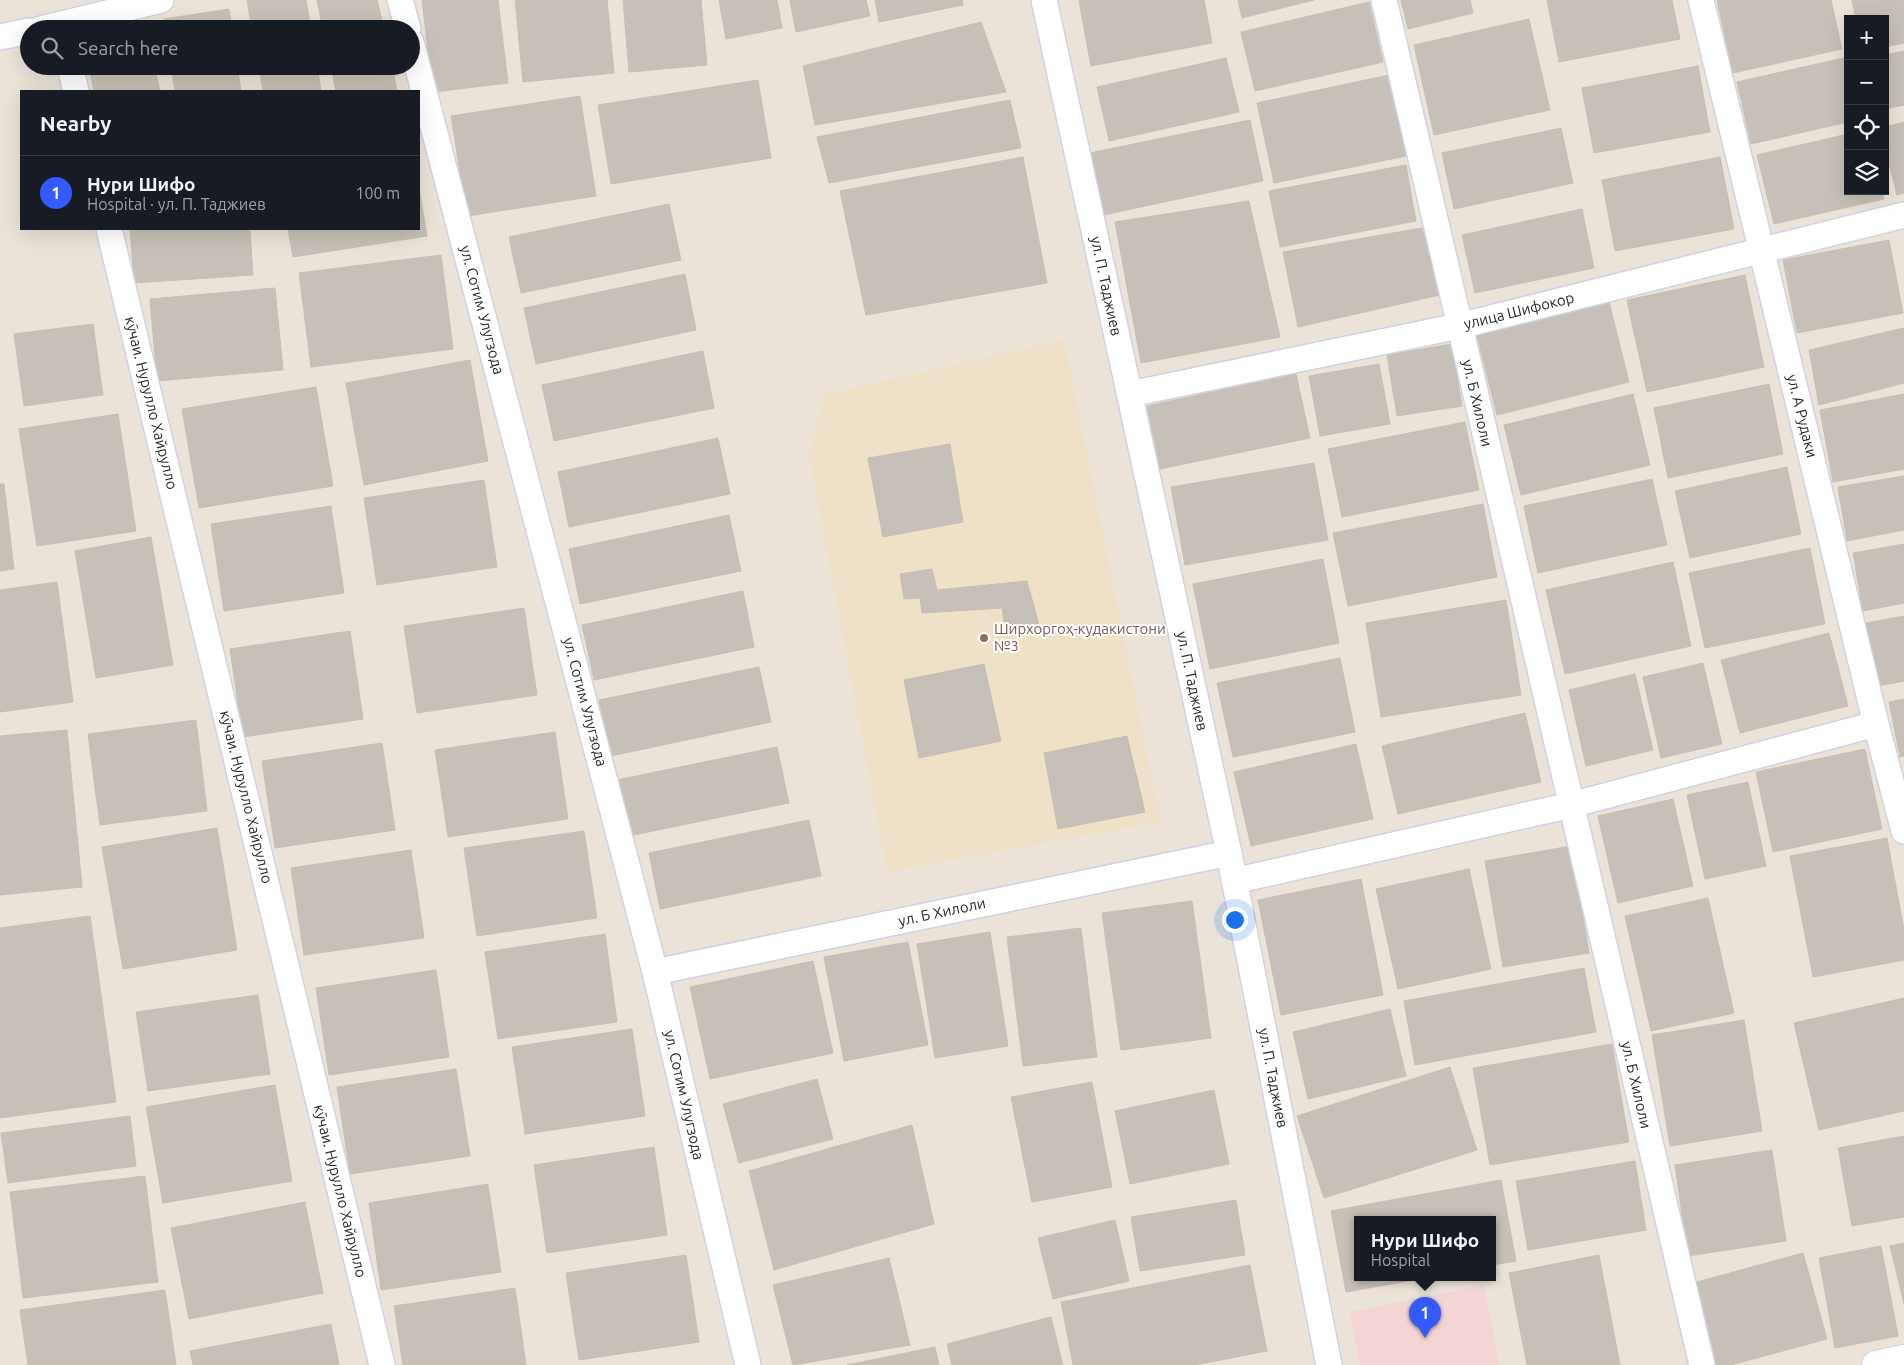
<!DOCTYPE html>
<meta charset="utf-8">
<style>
body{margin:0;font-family:Ubuntu,sans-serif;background:#242831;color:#f1f3f6}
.controls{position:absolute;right:15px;top:15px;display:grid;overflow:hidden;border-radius:0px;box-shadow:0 5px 20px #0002}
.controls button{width:45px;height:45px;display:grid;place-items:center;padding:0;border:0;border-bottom:1px solid #363941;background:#171b24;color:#f1f3f6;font:25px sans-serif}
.you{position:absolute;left:1234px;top:919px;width:18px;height:18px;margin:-12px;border:4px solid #fff;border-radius:50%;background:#1a73e8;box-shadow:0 0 0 8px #1a73e833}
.badge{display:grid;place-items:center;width:32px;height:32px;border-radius:50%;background:#325aff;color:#fff;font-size:16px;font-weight:700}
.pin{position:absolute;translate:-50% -41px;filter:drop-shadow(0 1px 2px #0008)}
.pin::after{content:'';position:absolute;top:26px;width:18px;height:15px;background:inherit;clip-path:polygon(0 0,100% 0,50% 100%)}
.popup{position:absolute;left:1354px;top:1216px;width:142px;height:65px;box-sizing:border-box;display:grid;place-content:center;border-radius:0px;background:#171b24;filter:drop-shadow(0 1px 4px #0005);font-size:16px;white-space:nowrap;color:#9ea1a6}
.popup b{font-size:19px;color:#f1f3f6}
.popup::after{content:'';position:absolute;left:50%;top:100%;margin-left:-10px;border:10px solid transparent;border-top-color:#171b24}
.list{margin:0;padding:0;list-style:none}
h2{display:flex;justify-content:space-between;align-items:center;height:65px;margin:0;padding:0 20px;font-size:21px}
h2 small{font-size:16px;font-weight:400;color:#9ea1a6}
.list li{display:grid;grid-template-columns:32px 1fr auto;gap:15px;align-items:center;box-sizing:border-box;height:75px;padding:0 20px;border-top:1px solid #363941}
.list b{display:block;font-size:19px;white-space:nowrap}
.list p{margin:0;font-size:16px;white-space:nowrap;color:#9ea1a6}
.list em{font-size:16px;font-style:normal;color:#9ea1a6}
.icon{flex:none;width:28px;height:28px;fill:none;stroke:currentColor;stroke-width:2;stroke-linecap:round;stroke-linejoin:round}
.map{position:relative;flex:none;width:1904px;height:1365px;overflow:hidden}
.search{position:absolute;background:#171b24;box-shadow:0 5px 20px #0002;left:20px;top:20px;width:400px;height:55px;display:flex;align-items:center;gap:12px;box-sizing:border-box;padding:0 18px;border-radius:28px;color:#9ea1a6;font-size:19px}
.panel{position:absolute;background:#171b24;box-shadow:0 5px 20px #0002;left:20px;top:90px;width:400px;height:140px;border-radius:0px}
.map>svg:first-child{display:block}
.education{fill:#eee1c7}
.medical{fill:#f3d5d6}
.building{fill:#c6c0b8;stroke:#c6bfb2}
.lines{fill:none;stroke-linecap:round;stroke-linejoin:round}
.street-casing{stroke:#ced2e2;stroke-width:28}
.secondary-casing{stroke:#ced2e2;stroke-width:30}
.street{stroke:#fff;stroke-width:25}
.secondary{stroke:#fff;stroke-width:28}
.education-dot{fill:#8d6e63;stroke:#fff;stroke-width:2}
.labels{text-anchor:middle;stroke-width:4;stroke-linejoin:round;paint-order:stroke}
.street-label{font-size:15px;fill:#282828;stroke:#fff}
.education-label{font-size:15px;fill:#785e54;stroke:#fff;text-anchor:start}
</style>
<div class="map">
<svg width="1904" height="1365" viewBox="0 0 1904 1365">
<rect width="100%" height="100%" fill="#ebe3d8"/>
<!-- education -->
<path class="education" d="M1064,339L1161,822L887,872L809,454L824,395Z"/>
<!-- medical -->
<path class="medical" d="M1484,1285L1499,1365H1360L1350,1312Z"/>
<!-- building -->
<path class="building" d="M247,0H306L311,29H252Z
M317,0H377L384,29H323Z
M422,0H498L508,83L433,92Z
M515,0H607L614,73L523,82Z
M623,0H701L707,65L629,72Z
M719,0H777L782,28L726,39Z
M790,0H866L870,16L796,32Z
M875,0H962L963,5L879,22Z
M1084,0H1204L1212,43L1091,66L1079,1Z
M1238,0H1314L1242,18Z
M1401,0H1470L1473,13L1408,29Z
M1547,0H1672L1680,39L1559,62Z
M1717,0H1831L1842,49L1733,73Z
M1852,0H1904V43L1885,47V19H1856Z
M1369,2L1383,62L1255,91L1241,32Z
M229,9L232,29H165L164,19Z
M1529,19L1550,110L1434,135L1414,45Z
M981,22L1006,92L815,125L803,66Z
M1904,51V105L1885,109V55Z
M1848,57V122L1751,144L1737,82Z
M1226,58L1239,112L1109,141L1097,87Z
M89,66H154L160,91H94Z
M171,66H237L241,91H175Z
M259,66H317L321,91H263Z
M331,66H392L397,91H336Z
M1698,66L1710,132L1594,153L1582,88Z
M1389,75L1406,156L1274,183L1257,103Z
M758,80L771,158L611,184L598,105Z
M580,96L596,196L467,216L451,116Z
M1010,100L1021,148L829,183L817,137Z
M1250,120L1263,181L1103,215L1090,153Z
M1904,122V193L1897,195L1885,147V127Z
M1561,128L1573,183L1454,209L1442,153Z
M1848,134V191H1883L1884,199L1774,224L1757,155Z
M1023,157L1047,283L866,315L840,191Z
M1720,157L1734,229L1615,251L1602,180Z
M1406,165L1416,221L1280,247L1269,191Z
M419,188L427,236L293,257L288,229H419Z
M1249,201L1280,337L1141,363L1115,222Z
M669,204L681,260L521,293L509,237Z
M1582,209L1594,268L1475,293L1462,235Z
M1422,228L1440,295L1298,327L1283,252Z
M130,229H250L253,275L134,283Z
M1889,240L1903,313L1797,333L1783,260Z
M441,255L453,349L311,367L299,273Z
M685,274L696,330L536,364L524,308Z
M1745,275L1764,367L1647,392L1627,300Z
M275,288L283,370L157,381L150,299Z
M1609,302L1629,382L1497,415L1477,335Z
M93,324L103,395L24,406L14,334Z
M1904,328V383L1819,405L1809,350Z
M1452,344L1462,406L1397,416L1387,355Z
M703,351L714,408L554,441L542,385Z
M470,360L488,461L364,485L346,383Z
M1379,364L1390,424L1320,436L1309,376Z
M1296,374L1310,438L1160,469L1147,406Z
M1769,384L1783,454L1668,478L1654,408Z
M316,387L333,486L199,508L182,409Z
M1633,394L1650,465L1521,495L1504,425Z
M1904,394V469L1833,482L1820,410Z
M118,414L136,531L37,546L19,429Z
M1465,422L1479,490L1342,517L1328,449Z
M718,438L730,494L569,527L558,472Z
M950,444L963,522L883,537L868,458Z
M1314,463L1328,540L1185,565L1171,487Z
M1787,467L1801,534L1690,558L1675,491Z
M1904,476V530L1847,541L1838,487Z
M1652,479L1667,545L1538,573L1524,506Z
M484,480L497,567L377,585L364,498Z
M0,484H4L14,569L0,571Z
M1483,504L1497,577L1348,606L1333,533Z
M331,506L344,593L224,611L211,524Z
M729,515L741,571L580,604L569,549Z
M151,537L173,665L96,678L75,551Z
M1904,544V603L1863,611L1853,553Z
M1810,548L1825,624L1705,648L1689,573Z
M1323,559L1339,643L1210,669L1193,584Z
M1673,562L1691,646L1565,674L1546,590Z
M932,569L937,590L1027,581L1041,632L1006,636L1002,608L922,613L920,598L904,599L900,574Z
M57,582L73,702L0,712V590Z
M743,591L754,647L594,680L582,625Z
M1506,600L1521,695L1381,717L1366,623Z
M524,608L537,695L417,713L404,626Z
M1904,616V681L1878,686L1866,623Z
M350,631L363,719L243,737L230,649Z
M1829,633L1848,706L1740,733L1721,660Z
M1340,658L1355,732L1233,757L1217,683Z
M1703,663L1722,744L1661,758L1643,677Z
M984,664L1001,741L919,758L904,680Z
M759,667L771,722L611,756L599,700Z
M1635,674L1653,750L1586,766L1569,690Z
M1904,699V756L1900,757L1889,702Z
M1525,713L1541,782L1398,814L1382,746Z
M196,720L207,811L100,825L88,734Z
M67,730L82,887L0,895V736Z
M555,732L568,819L448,837L435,750Z
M1127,736L1145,812L1058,829L1044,753Z
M382,743L395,830L275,848L262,761Z
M1356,744L1373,819L1251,846L1234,772Z
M777,747L789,803L629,836L617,780Z
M1865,749L1882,829L1773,852L1756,772Z
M1748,782L1766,866L1705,879L1687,795Z
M1673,799L1693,886L1618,903L1598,816Z
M809,820L821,876L660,909L649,853Z
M217,828L237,950L123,969L102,847Z
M584,831L597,918L477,936L464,848Z
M1887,838L1904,930V960L1813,977L1790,856Z
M1571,846L1589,953L1503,967L1485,861Z
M411,850L424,938L304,955L291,868Z
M1469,869L1491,969L1398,989L1376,889Z
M1361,879L1383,995L1281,1015L1258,900Z
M1708,898L1734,1013L1651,1031L1625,916Z
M1192,901L1211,1038L1121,1050L1102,913Z
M90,916L116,1102L0,1118V928Z
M1081,928L1097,1057L1023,1066L1007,937Z
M990,932L1008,1046L935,1058L917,944Z
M605,934L617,1022L498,1039L485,952Z
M908,942L928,1045L844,1061L824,957Z
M813,961L833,1053L710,1079L690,987Z
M1584,968L1596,1032L1415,1065L1404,1001Z
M436,970L449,1057L329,1075L316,988Z
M258,995L270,1074L148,1091L136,1012Z
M1904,998V1111L1819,1130L1794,1023Z
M1390,1009L1406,1076L1308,1099L1293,1032Z
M1744,1020L1762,1131L1670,1146L1652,1035Z
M632,1029L645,1116L525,1134L512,1047Z
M1612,1044L1629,1142L1490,1165L1473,1068Z
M1450,1067L1477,1150L1324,1198L1297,1116Z
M456,1069L470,1156L350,1174L337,1087Z
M817,1079L833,1139L739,1163L723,1104Z
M1092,1082L1112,1187L1032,1202L1011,1097Z
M275,1085L292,1181L163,1203L146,1107Z
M1214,1090L1229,1164L1130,1184L1115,1111Z
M130,1116L136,1166L8,1183L1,1133Z
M912,1125L934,1224L774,1270L749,1171Z
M1904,1136V1217L1852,1226L1838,1148Z
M654,1147L667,1235L547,1253L534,1165Z
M1772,1150L1786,1241L1688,1256L1675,1165Z
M1635,1161L1646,1230L1528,1250L1516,1181Z
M145,1176L158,1282L23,1298L10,1192Z
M1501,1180L1516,1261L1492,1265V1219H1358V1277H1431L1346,1292L1331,1211Z
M488,1184L501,1272L381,1290L369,1203Z
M1236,1200L1245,1255L1140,1271L1131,1217Z
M305,1202L323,1293L189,1319L171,1228Z
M1115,1220L1129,1281L1053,1299L1038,1238Z
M1904,1243V1304L1890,1246Z
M1881,1246L1898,1336L1835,1348L1819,1258Z
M1803,1253L1827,1339L1731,1365H1715L1693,1283Z
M686,1255L699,1342L579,1360L566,1273Z
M1599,1255L1620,1365H1527L1509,1273Z
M889,1258L910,1345L793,1365L773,1285Z
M1250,1265L1267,1351L1195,1365H1073L1061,1302Z
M515,1288L526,1365H403L394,1306Z
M165,1290L176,1365H28L20,1310Z
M1051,1317L1063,1365H952L947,1344Z
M331,1324L339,1365H193L190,1351Z
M935,1347L939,1365H847Z"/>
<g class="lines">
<!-- street casing -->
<g class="street-casing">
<path id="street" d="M400,0L408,29
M1044,0L1229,853L1329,1365
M1384,0L1702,1365
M1701,0L1876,724L1904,831
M41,29L161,0
M0,37L29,31
M411,42L655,972L748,1365
M70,66L76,91
M109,229L382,1365
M1130,394L1459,326L1904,215
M1234,881L1571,805L1876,724
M655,972L1229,853"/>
</g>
<!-- secondary casing -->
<g class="secondary-casing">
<path id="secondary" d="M1876,1365L1904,1359"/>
</g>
<!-- street -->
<use href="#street" class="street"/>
<!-- secondary -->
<use href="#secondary" class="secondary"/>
</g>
<!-- markers -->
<circle class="education-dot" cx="984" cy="638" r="5"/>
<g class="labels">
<!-- street labels -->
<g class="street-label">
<text transform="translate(1106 286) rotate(78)" y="5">ул. П. Таджиев</text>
<text transform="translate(482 310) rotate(75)" y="5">ул. Сотим Улугзода</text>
<text transform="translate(1519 311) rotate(-14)" y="5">улица Шифокор</text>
<text transform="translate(151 403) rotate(76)" y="5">кӯчаи. Нурулло Хайрулло</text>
<text transform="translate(1477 403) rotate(77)" y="5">ул. Б Хилоли</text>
<text transform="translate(1802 416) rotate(76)" y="5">ул. А Рудаки</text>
<text transform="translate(1192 681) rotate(78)" y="5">ул. П. Таджиев</text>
<text transform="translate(585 702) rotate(75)" y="5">ул. Сотим Улугзода</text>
<text transform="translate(246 797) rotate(76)" y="5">кӯчаи. Нурулло Хайрулло</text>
<text transform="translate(942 912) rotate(-12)" y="5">ул. Б Хилоли</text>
<text transform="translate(1273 1078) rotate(79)" y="5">ул. П. Таджиев</text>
<text transform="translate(1636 1085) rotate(77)" y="5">ул. Б Хилоли</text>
<text transform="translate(684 1095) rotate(77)" y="5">ул. Сотим Улугзода</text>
<text transform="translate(340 1191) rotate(76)" y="5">кӯчаи. Нурулло Хайрулло</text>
</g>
<!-- education labels -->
<g class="education-label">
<text x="994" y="634">Ширхоргоҳ-кудакистони<tspan x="994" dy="17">№3</tspan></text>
</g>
</g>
</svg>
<div class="controls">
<button>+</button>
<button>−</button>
<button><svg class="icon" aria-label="locate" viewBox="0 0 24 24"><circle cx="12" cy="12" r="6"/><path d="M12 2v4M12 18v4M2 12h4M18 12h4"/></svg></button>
<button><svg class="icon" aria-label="layers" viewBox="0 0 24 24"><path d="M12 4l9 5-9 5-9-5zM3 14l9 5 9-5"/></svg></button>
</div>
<div class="you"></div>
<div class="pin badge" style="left:1425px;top:1338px">1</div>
<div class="popup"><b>Нури Шифо</b>Hospital</div>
<div class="search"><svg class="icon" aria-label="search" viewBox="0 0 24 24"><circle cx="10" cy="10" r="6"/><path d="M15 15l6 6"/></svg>Search here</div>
<section class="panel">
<h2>Nearby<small></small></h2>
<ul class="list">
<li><span class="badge">1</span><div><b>Нури Шифо</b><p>Hospital · ул. П. Таджиев</p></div><em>100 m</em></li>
</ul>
</section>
</div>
